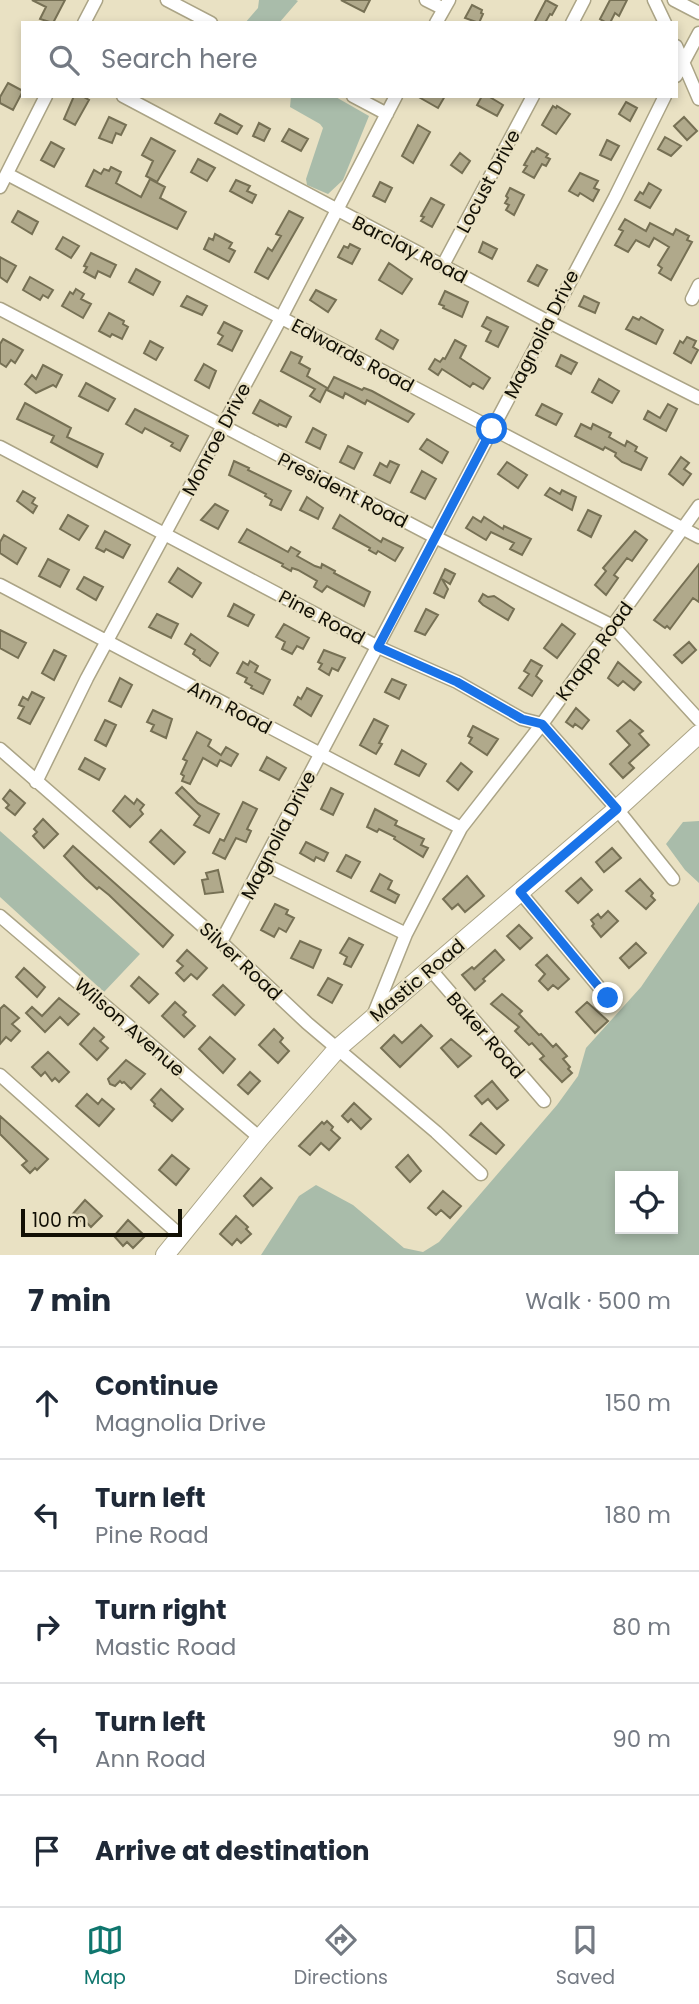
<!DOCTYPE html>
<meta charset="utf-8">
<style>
body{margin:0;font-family:Poppins,sans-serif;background:#f2f2f3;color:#1f2937}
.controls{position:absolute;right:21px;bottom:21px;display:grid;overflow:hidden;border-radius:0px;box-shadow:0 4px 10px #0003}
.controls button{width:63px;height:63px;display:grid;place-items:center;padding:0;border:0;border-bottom:2px solid #e0e1e3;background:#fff;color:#1f2937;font:35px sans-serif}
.scale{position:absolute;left:21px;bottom:18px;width:161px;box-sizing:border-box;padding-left:7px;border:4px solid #121005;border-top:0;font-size:19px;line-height:24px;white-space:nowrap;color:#121005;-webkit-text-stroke:5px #e9e1c3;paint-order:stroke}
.stop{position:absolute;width:21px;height:21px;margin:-16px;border:5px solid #1a73e8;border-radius:50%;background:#fff}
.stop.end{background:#1a73e8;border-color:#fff;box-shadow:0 2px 7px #0008}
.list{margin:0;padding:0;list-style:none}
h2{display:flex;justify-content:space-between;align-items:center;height:91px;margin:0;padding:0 28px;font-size:30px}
h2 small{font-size:23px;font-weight:400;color:#747a83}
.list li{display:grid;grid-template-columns:46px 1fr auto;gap:21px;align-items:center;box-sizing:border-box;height:112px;padding:0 28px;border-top:2px solid #e0e1e3}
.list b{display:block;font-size:26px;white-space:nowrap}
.list p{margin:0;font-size:23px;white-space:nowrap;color:#747a83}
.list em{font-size:23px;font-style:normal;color:#747a83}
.icon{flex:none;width:38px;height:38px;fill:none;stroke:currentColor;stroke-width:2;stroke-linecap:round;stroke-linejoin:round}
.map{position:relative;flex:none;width:699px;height:1255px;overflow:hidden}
.search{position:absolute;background:#fff;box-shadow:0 4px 10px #0003;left:21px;right:21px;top:21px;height:77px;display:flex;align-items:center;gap:18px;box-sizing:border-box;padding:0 24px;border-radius:0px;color:#747a83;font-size:26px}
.sheet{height:651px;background:#fff}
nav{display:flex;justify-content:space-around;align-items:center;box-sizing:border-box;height:98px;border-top:2px solid #e0e1e3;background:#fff;font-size:19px;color:#747a83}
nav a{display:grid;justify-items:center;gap:4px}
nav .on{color:#0f766e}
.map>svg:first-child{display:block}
.green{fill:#a9bcaa;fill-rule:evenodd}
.building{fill:#b0a98b;stroke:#767054;stroke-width:2}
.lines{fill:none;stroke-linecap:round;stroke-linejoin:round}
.street-casing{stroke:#aba486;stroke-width:15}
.secondary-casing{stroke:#aba486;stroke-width:20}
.street{stroke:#fff;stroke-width:12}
.secondary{stroke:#fff;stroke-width:18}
.route{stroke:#1a73e8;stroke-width:9}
.labels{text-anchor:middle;stroke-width:5;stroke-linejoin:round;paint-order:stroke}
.street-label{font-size:19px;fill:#121005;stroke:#e9e1c3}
</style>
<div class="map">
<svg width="699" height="1255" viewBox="0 0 699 1255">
<rect width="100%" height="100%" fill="#e9e1c3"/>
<!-- green -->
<path class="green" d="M259,0H296L298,1L279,23H245L258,8Z
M291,96H334L369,116L343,180L328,194L307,185L306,179L323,128L320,124L290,107Z
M699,821V883L685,870L666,844L683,822Z
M0,831L140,954L104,992L0,897Z
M699,902V1255H261L299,1196L316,1185L353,1205L404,1248L423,1252L439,1242L557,1105L578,1076L586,1048L641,987ZM620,1176H673V1229H620Z"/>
<!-- building -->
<path class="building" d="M32,0H65L53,23L40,19L46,7Z
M341,0H370L364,12Z
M546,0L557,6L552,15L550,14L545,23H534Z
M610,0H627L619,16L615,13L610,23H607L600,19Z
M472,5L482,10L481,13L483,14L479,23L465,18Z
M8,83L23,91L13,110L0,103V97Z
M74,96H82L89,100L75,125L64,119Z
M417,96H445L438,108Z
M482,96H488L503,105L497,116L477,105Z
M626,102L637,108L630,121L619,114Z
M553,106L556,108L557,106L570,114L556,134L542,125Z
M220,114L242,126L237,134L215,123Z
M109,117L126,125L121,135L116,133L112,143L99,138Z
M684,117L697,131L687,140L674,126Z
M259,123L270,129L264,141L253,136Z
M418,125L430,132L413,163L402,156Z
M289,129L308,139L301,151L282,141Z
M665,137L681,146L671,156L658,149Z
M151,138L175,151L157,182L146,176L153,161L142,155Z
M607,140L619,146L611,160L600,155Z
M51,142L64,149L54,167L41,160Z
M537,148L548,154L546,157L550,159L546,166L542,164L534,178L523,172L527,166L524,165L532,151L534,152Z
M460,153L470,161L462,173L451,165Z
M198,159L215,168L207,181L191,172Z
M111,167L121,172L116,183L141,197L150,179L165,187L160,198L186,212L177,229L86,186L94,170L101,174L104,169L109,171Z
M580,173L598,181L594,188L599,190L593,201L580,193L578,196L569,191Z
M236,180L250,186L247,191L256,195L252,203L230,191Z
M380,182L392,188L385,202L373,196Z
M649,183L661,190L650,208L635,200L640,192L643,194Z
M510,188L524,195L514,215L506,210L509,205L505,203L508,198L506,196Z
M431,198L444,205L432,227L421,221L424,217L421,216Z
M18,211L38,222L32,234L12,222Z
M289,211L303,218L268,279L255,272L257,268L268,248L272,251L281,236L276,234Z
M625,219L646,231L650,223L673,235L676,229L689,236L687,240L692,242L671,280L659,273L662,268L658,265L669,247L654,238L649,247L636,240L628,252L615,245L623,231L619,229Z
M215,234L232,243L229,248L235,251L229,262L204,249L209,238L213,240Z
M63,237L79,246L71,258L56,249Z
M483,242L497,249L492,259L479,252Z
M350,244L360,249L352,264L338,257L344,246L348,248Z
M91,253L116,265L110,277L98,271L95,278L84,272L87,267L84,266Z
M0,257L16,266L7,282L0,277Z
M389,263L412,279L402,294L379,280Z
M537,265L547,270L538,286L528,281Z
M136,269L160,282L153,295L129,282Z
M30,277L53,290L48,298L43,295L40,300L23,290Z
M76,289L84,294L81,299L91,304L83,318L62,306L70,292L73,294Z
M316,290L336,300L328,312L310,300Z
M445,291L468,302L462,317L443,308L444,306L439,304Z
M187,296L207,306L202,315L181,306Z
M584,296L599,303L595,313L579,306Z
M109,313L124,321L123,324L128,327L122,339L112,334L110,337L99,331Z
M487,317L508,327L498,347L486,341L491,331L482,326Z
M633,317L639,320L641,317L663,330L656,344L626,329Z
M224,322L242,331L232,351L218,344L223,336L218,333Z
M381,330L398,340L393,349L376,339Z
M687,337L696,341L693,347L698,350L691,363L674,353L680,341L683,343Z
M3,339L23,350L15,363L11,360L6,367L0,363V344Z
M455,340L466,346L460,358L490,378L483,389L473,383L470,387L442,369L438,375L429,369L435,359L440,362L443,358L445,359Z
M150,341L163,348L156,360L144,353Z
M291,352L302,357L299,363L310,369L307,376L327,388L320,402L310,396L315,389L281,371Z
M561,355L577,363L571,374L556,366Z
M204,364L216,371L209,388L195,380Z
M43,365L62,375L56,387L53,385L36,393L25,384L32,375L36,379Z
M334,377L362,390L364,388L372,391L414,414L408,422L367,400L365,404L345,393L343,398L327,390Z
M599,379L619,391L612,403L592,392Z
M86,383L115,399L108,411L79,396Z
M260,400L291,417L286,427L279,424L278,426L253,413Z
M25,403L71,428L67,437L103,454L97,467L51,442L54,436L17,419Z
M542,404L562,414L556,425L536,415Z
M668,404L677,409L666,431L644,419L648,411L660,418Z
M135,409L188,436L180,451L171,446L173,443L145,428L142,433L126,424Z
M581,424L591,429L593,424L611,433L609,437L625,446L627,441L637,447L635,451L647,458L641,470L622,462L615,456L616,453L605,447L603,450L575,436Z
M313,428L326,435L320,449L306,442Z
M427,439L448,452L442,463L420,449Z
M348,446L362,453L354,469L340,462Z
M681,457L689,463L684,469L691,474L683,485L669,474Z
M234,461L249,468L248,470L291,491L281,510L270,505L272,500L265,496L266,494L229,475Z
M390,461L399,465L390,483L374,475L380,463L387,467Z
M507,462L527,475L518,488L498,474Z
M422,471L436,479L425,499L411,492Z
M550,488L560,494L562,490L576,497L572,510L545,495Z
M23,491L35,498L32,503L37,506L33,513L17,501Z
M307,497L323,508L318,519L300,510Z
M215,504L228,511L218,529L201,520Z
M588,510L601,516L591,537L578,530Z
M68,515L88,526L79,540L60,529Z
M340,515L381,542L383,538L403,548L395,561L378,551L376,554L369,550L370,548L333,528Z
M473,517L481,522L484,517L503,529L504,526L531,539L522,555L510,549L514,543L491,532L486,540L466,528Z
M247,529L288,552L291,547L300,552L297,556L315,566L321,568L322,564L335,571L334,573L370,592L364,606L327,586L322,592L314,587L317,581L298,570L292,568L291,571L282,566L283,564L239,542Z
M105,531L130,545L123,558L106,549L104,552L96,548Z
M635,531L647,540L632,561L627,558L614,575L618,578L606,595L595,585L606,571L603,568Z
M4,535L26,548L17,564L0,553V542Z
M48,559L69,570L60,587L39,576Z
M699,564V602L693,598L670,629L667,626L665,628L654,620Z
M178,568L201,583L192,597L169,582Z
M445,569L455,574L450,584L442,579L448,589L444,598L434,593Z
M84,577L103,587L96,600L77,589Z
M483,594L488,597L494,596L514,609L508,620L483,605L479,601Z
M234,604L254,615L248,626L228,616Z
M426,609L438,615L425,635L415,631Z
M157,614L178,624L171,638L149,627Z
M284,624L309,638L303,649L297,646L292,654L282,649L285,642L276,637Z
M562,624L575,634L557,658L544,648Z
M0,630L26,643L18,658L0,648Z
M191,634L218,653L210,666L200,660V659L193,654L195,650L185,644Z
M689,642L696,650L682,663L674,655Z
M54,650L66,656L54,680L42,673Z
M324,650L345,658L338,671L332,668L329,675L319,669L322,664L318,662Z
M531,660L542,666L536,676L542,681L532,696L519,688L529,674L524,671Z
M250,661L258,666L255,672L270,680L263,694L251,688L252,686L245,682L247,678L237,673L243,662L248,665Z
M618,662L641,682L634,690L623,681L618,686L608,678Z
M120,678L132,685L121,707L109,701Z
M392,679L406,685L399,699L385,692Z
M307,688L322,696L311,716L294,705L298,697L301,699Z
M32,692L44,698L30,724L18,718L24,707L19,705L23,697L28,700Z
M576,708L589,720L582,729L575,724L573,727L566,722Z
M153,710L172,719L166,738L151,731L154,725L147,722Z
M374,719L388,726L379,743L382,744L376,754L360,745Z
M105,720L116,725L106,746L95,740Z
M630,720L643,731L639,734L649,745L629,763L634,768L623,778L610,764L630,745L617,731Z
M473,726L498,739L487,755L469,743L472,738L468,736Z
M197,732L211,740L208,746L221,755L226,747L238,754L231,766L220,760L217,766L203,758L190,784L182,781L184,776L181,774L187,761L183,759Z
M402,750L426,764L419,776L395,764Z
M267,757L286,768L279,780L260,770Z
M85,758L105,769L99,780L79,769Z
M461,763L472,772L458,790L447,781Z
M182,787L198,803L219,814L209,833L194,825L200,816L176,793Z
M331,788L343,794L333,815L321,809Z
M10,790L25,803L15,815L6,808L9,805L3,799Z
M125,796L134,804L137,799L144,805L140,810L143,814L130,827L113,811Z
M243,802L257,809L247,829L251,831L246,842L236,838L225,859L213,853L220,839L224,841Z
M375,809L397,821L395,825L424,839L421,845L428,848L423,857L394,839L395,837L379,829L377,832L367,827Z
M43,819L58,834L44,848L33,836L37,832L34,829Z
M161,830L185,852L174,864L150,842Z
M306,842L328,853L324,861L316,857L314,861L300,853Z
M73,846L173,935L163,947L109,895L99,887L97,889L85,878L64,856Z
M612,848L621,858L604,872L596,862Z
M346,855L360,862L351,878L337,871Z
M218,870L223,892L205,894L202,880L208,879L206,873Z
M380,874L392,881L388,889L399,895L395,903L371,891Z
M467,876L484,896L465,912L458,904L452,909L443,899Z
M581,878L592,890L578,903L566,891Z
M640,879L653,893L651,896L655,900L646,909L626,891Z
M275,904L288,910L286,914L294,918L286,932L279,928L274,937L261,930Z
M608,911L618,921L601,937L592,926L594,924L591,920L598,914L601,918Z
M519,925L532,938L520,949L507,936Z
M349,938L363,945L351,967L344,964L347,957L340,953Z
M300,941L321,950L313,968L291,958Z
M636,943L646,953L629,968L620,958Z
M187,950L207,968L197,979L191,974L184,981L176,973L183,966L177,961Z
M495,950L504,960L483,979L485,981L475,990L462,975L472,967L474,969Z
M547,955L569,979L558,989L553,985L548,990L539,981L545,974L536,965Z
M24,968L45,987L37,997L16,977Z
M139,977L158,994L149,1003L131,986Z
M328,978L342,985L332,1003L318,995Z
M223,985L244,1005L235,1015L213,995Z
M502,994L522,1011L519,1014L539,1035L541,1034L553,1047L556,1044L567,1056L563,1059L570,1067L568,1069L572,1073L562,1082L540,1059L544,1056L532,1043L529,1045L515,1031L519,1027L491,1004Z
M59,998L79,1014L68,1025L60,1017L45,1032L26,1013L32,1007L42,1016Z
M175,1002L186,1012L183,1015L195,1026L184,1037L162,1016Z
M587,1002L608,1021L595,1033L576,1012Z
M4,1005L19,1018L12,1024L20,1031L11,1041L6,1037L0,1044V1009Z
M421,1025L432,1036L400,1067L381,1048L394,1035L402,1043Z
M94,1028L104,1037L100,1041L108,1048L97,1060L80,1044Z
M274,1029L283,1038L280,1042L289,1051L278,1063L259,1045Z
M210,1037L235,1059L223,1073L199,1049Z
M451,1039L471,1056L458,1067L441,1048Z
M48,1052L69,1072L59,1082L55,1078L52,1081L45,1072L41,1076L32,1067Z
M126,1060L145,1074L131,1089L124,1082L122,1083L120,1081L115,1086L110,1084L108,1079Z
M250,1072L260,1081L248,1094L238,1085Z
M492,1081L508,1100L497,1109L488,1099L482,1104L475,1096Z
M161,1089L183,1109L172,1121L154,1106L155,1104L151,1100Z
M87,1094L98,1104L102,1099L114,1109L99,1126L76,1106Z
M354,1103L371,1119L361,1129L351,1119L348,1122L342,1116Z
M0,1116L48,1159L37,1170L35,1168L30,1173L22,1165L27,1161L0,1134Z
M327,1121L333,1127L331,1130L340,1138L329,1150L321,1143L310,1155L299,1146L322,1122L324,1124Z
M481,1123L504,1145L496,1154L470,1135Z
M172,1155L189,1169L176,1185L159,1170Z
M408,1155L421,1171L410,1182L396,1167Z
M261,1178L272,1188L253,1206L244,1196Z
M443,1191L461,1206L450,1218L441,1210L436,1215L428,1208Z
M85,1200L102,1216L91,1227L83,1219L78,1223L71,1216Z
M236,1216L248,1227L246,1229L251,1234L241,1243L237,1239L232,1245L220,1234Z
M128,1220L145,1236L133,1248L127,1242L123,1246L114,1236Z"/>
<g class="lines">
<!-- street casing -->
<g class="street-casing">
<path id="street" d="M167,0L211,23
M426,0L444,9
M654,0L665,23
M674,0L699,13
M84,23L96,0
M436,23L449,0
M572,23L584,0
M676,46L699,99
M676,76L699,33
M123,96L549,322L699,398
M353,96L387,114
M7,174L699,537
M0,187L46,96
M443,265L533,96
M692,299L699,285
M0,309L435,537L613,626L699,720
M0,447L378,647L457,682L522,719L542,724L617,809L673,879
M0,585L461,828
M0,749L221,942L307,1023L436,1132L481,1174
M36,782L87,678L281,318L396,96
M264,864L406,934
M520,892L608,998
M0,916L260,1138
M221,942L615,197L665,96
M430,969L544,1101
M373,1016L406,934L461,828L542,724L699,506
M0,1075L181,1236"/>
</g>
<!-- secondary casing -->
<g class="secondary-casing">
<path id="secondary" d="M165,1255L260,1138L338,1048L617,809L699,734"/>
</g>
<!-- street -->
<use href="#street" class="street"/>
<!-- secondary -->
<use href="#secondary" class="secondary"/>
</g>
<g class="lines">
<!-- route -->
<path class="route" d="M492,429L378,647L457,682L522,719L542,724L617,809L520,892L608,998"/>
</g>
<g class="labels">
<!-- street labels -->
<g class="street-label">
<text transform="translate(488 181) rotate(-62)" y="7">Locust Drive</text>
<text transform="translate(410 249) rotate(27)" y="7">Barclay Road</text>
<text transform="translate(541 334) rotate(-63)" y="7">Magnolia Drive</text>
<text transform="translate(353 355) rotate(28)" y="7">Edwards Road</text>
<text transform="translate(216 439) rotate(-62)" y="7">Monroe Drive</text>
<text transform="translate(343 490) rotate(27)" y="7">President Road</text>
<text transform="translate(322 617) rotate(28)" y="7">Pine Road</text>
<text transform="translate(594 651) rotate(-54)" y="7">Knapp Road</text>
<text transform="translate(230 707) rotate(28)" y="7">Ann Road</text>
<text transform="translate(278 835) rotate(-63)" y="7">Magnolia Drive</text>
<text transform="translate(241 961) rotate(43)" y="7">Silver Road</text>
<text transform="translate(417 980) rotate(-40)" y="7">Mastic Road</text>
<text transform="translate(130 1027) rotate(41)" y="7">Wilson Avenue</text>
<text transform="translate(486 1035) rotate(49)" y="7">Baker Road</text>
</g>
</g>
</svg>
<div class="controls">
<button><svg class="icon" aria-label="locate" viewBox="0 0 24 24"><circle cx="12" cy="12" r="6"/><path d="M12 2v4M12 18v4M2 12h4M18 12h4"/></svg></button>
</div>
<div class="scale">100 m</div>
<div class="stop" style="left:492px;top:429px"></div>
<div class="stop end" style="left:608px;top:998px"></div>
<div class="search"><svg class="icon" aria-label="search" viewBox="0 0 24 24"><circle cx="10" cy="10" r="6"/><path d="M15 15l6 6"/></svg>Search here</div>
</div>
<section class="sheet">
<h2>7 min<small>Walk · 500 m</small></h2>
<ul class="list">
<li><svg class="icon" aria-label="ahead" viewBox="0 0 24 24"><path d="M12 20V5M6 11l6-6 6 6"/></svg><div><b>Continue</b><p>Magnolia Drive</p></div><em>150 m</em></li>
<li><svg class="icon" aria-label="left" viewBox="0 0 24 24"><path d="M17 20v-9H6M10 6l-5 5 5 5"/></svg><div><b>Turn left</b><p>Pine Road</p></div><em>180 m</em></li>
<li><svg class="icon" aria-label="right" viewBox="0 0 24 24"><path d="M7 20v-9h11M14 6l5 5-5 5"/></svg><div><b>Turn right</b><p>Mastic Road</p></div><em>80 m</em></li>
<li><svg class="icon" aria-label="left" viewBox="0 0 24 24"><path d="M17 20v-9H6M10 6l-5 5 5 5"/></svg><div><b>Turn left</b><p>Ann Road</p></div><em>90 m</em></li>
<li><svg class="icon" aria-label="arrive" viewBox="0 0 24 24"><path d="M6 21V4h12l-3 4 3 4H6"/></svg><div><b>Arrive at destination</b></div></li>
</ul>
</section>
<nav>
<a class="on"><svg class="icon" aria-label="map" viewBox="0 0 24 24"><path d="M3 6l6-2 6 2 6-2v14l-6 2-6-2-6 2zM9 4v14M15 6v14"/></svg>Map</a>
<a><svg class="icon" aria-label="directions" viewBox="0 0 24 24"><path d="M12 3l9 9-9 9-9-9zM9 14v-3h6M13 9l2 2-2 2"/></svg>Directions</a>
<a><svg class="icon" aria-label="saved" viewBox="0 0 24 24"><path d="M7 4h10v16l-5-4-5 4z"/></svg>Saved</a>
</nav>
